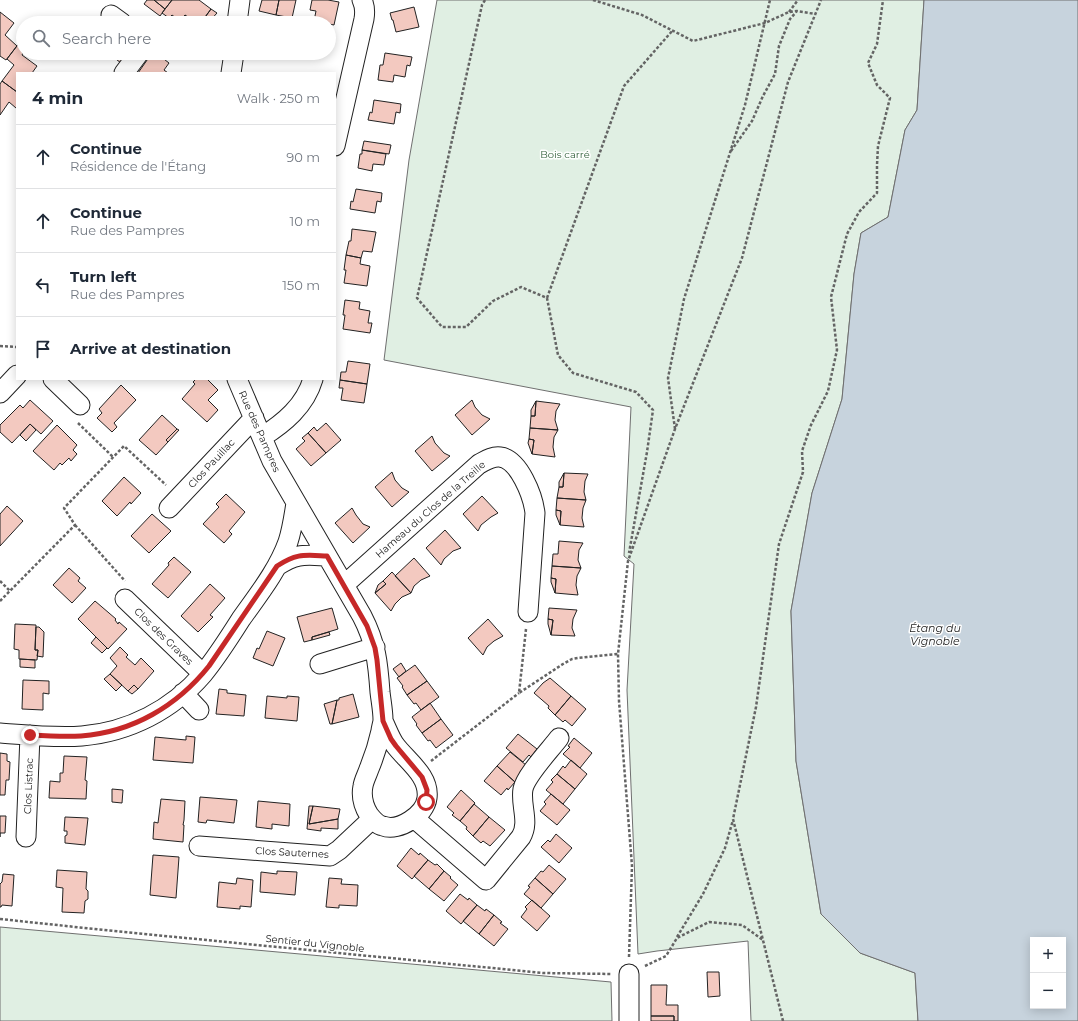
<!DOCTYPE html>
<meta charset="utf-8">
<style>
body{margin:0;font-family:Montserrat,sans-serif;background:#f2f2f3;color:#1f2937}
.controls{position:absolute;right:12px;bottom:12px;display:grid;overflow:hidden;border-radius:0px;box-shadow:0 2px 10px #0003}
.controls button{width:36px;height:36px;display:grid;place-items:center;padding:0;border:0;border-bottom:1px solid #e0e1e3;background:#fff;color:#1f2937;font:20px sans-serif}
.stop{position:absolute;width:12px;height:12px;margin:-9px;border:3px solid #c62828;border-radius:50%;background:#fff}
.stop.end{background:#c62828;border-color:#fff;box-shadow:0 1px 4px #0008}
.list{margin:0;padding:0;list-style:none}
h2{display:flex;justify-content:space-between;align-items:center;height:52px;margin:0;padding:0 16px;font-size:17px}
h2 small{font-size:13px;font-weight:400;color:#747a83}
.list li{display:grid;grid-template-columns:26px 1fr auto;gap:12px;align-items:center;box-sizing:border-box;height:64px;padding:0 16px;border-top:1px solid #e0e1e3}
.list b{display:block;font-size:15px;white-space:nowrap}
.list p{margin:0;font-size:13px;white-space:nowrap;color:#747a83}
.list em{font-size:13px;font-style:normal;color:#747a83}
.icon{flex:none;width:22px;height:22px;fill:none;stroke:currentColor;stroke-width:2;stroke-linecap:round;stroke-linejoin:round}
.map{position:relative;flex:none;width:1078px;height:1021px;overflow:hidden}
.search{position:absolute;background:#fff;box-shadow:0 2px 10px #0003;left:16px;top:16px;width:320px;height:44px;display:flex;align-items:center;gap:10px;box-sizing:border-box;padding:0 14px;border-radius:22px;color:#747a83;font-size:15px}
.panel{position:absolute;background:#fff;box-shadow:0 2px 10px #0003;left:16px;top:72px;width:320px;height:308px;border-radius:0px}
.map>svg:first-child{display:block}
.green{fill:#e0efe3;stroke:#6f6f6f}
.water{fill:#c7d3dd;stroke:#6f6f6f;fill-rule:evenodd}
.building{fill:#f3c9c0;stroke:#222}
.lines{fill:none;stroke-linecap:round;stroke-linejoin:round}
.minor-casing{stroke:#222;stroke-width:21}
.path{stroke:#646464;stroke-width:2.5;stroke-dasharray:3 2;stroke-linecap:butt}
.minor{stroke:#fff;stroke-width:19}
.route{stroke:#c62828;stroke-width:5}
.labels{text-anchor:middle;stroke-width:3;stroke-linejoin:round;paint-order:stroke}
.park-label{font-size:10px;fill:#2f5e38;stroke:#fff}
.street-label{font-size:10px;fill:#222;stroke:#fff}
.water-label{font-size:11px;font-style:italic;fill:#222;stroke:#fff}
</style>
<div class="map">
<svg width="1078" height="1021" viewBox="0 0 1078 1021">
<rect width="100%" height="100%" fill="#fff"/>
<!-- green -->
<path class="green" d="M437,0H924L917,110L905,130L888,217L861,233L854,274L842,399L812,493L791,611L796,761L821,914L860,953L915,973L918,1021H751L748,941L657,951L638,954L627,690L634,564L624,556L631,407L384,360L409,160Z
M0,927L611,982L612,1021H0Z"/>
<!-- water -->
<path class="water" d="M924,0H1078V1021H918L915,973L860,953L821,914L796,761L791,611L812,493L842,399L854,274L861,233L888,217L905,130L917,110ZM1033,940H1063V1006H1033Z"/>
<!-- building -->
<path class="building" d="M147,0H154L165,9L160,16L144,4Z
M154,0H172L165,9Z
M172,0H199L211,9L201,23H195L185,15L180,21L172,15L169,18L162,13Z
M262,0H279L276,15L259,11Z
M279,0H296L292,18L276,15Z
M312,0H328L339,2L334,25L329,24V23H323L314,21L316,11L310,10Z
M414,7L419,27L396,32L393,20H392L390,13Z
M211,9L217,13L208,23H205L202,21Z
M0,12L14,23L5,35L17,46L6,60L0,56Z
M185,15L195,23H182L180,21Z
M22,39L23,53L22,55L37,66L32,73H17V92L2,81L14,65L7,59Z
M108,53H128L121,63Z
M152,53H162L160,56L169,63L164,70L168,73H138Z
M385,53L412,57L410,66L407,65L405,77L394,75L393,82L378,80L380,65H383Z
M2,81L17,92V107L16,108L9,102L0,115V84Z
M374,100L401,104L400,113L396,112L394,124L368,120L370,112L372,113Z
M364,141L391,145L389,154L362,150Z
M362,150L386,154L384,165L373,164L372,171L358,168L360,154H362Z
M356,189L382,193L381,202L377,201L375,213L350,209L351,201L353,202Z
M352,229L376,232L372,252L363,251L361,258L346,255L349,241H351Z
M346,255L361,258L360,264L370,266L367,286L344,283L346,270H344Z
M345,300L360,302L359,309L370,311L368,323H372L370,333L343,329L345,315H343Z
M348,361L370,364L367,384L340,380L341,372H346Z
M196,379H207L218,390L208,400L218,410L207,422L182,399L195,384L193,382Z
M340,380L367,384L364,403L341,400L343,388H339Z
M121,385L136,400L114,423L117,427L112,432L97,418L102,413L99,409Z
M30,400L53,421L41,434L30,424L12,443L0,432V425L20,405L23,408Z
M472,400L475,407L482,415L490,419L472,435L455,415Z
M536,401L535,416H531V410Z
M536,401L560,404L556,411L555,420L558,430L530,428L531,416H535Z
M162,415L177,429L166,440L168,442L156,455L139,440Z
M326,423L341,440L326,453L308,433L314,427L317,431Z
M30,424L36,430L26,441L20,435Z
M57,425L77,445L73,450L77,454L71,461L69,458L62,465L60,463L54,470L33,451Z
M530,428L558,430L554,437L553,447L555,457L532,454L534,440L529,439Z
M177,429L179,430L168,442L166,440Z
M308,433L326,453L311,466L296,449L305,441L302,438Z
M432,436L435,443L444,453L450,456L432,471L415,451Z
M529,439L534,440L532,454L528,443Z
M392,472L395,480L402,488L409,492L392,507L375,487Z
M564,473L588,474L585,481L584,492L586,500L557,498L559,487H563Z
M564,473L563,487H559V482Z
M124,477L141,493L131,504L130,502L117,516L102,501Z
M226,494L245,512L229,531L232,534L224,543L203,524L219,507L216,504Z
M482,496L498,513L491,517L481,525L478,531L463,514Z
M557,498L586,500L583,508L582,518L584,527L560,525L561,511L556,510Z
M7,506L23,521L0,546V514Z
M352,508L356,515L363,524L370,527L353,543L335,523Z
M556,510L561,511L560,525L556,515Z
M152,514L171,531L149,553L131,536Z
M445,530L461,548L453,551L444,559L441,565L426,548Z
M559,541L583,543L579,550L578,560L581,568L552,566L553,554H558Z
M174,557L191,572L168,598L152,584L169,565L168,563Z
M414,558L430,576L421,580L414,586L411,593L395,576Z
M552,566L581,568L577,576L576,585L578,595L555,593L556,579L551,578Z
M69,568L80,578L78,581L86,588L72,603L53,585Z
M392,572L411,593L402,597L395,604L391,611L375,593L386,584L383,581Z
M551,578L556,579L555,593L551,582Z
M383,581L386,584L375,593L378,585Z
M210,584L225,598L210,615L213,617L198,632L181,616Z
M95,601L116,619L115,620L118,624L119,622L127,629L108,649L78,619Z
M332,608L338,629L312,637V640L304,642L297,617Z
M549,608L577,610L573,619L572,628L575,636L551,635L553,620L548,619Z
M488,619L503,636L494,641L487,647L483,655L468,638Z
M548,619L553,620L551,635L548,624Z
M15,624L36,625L35,650H38L37,660L19,659V650L14,649Z
M36,627H39L44,632L43,657L37,656L38,650H35Z
M267,631L285,638L273,666L253,658L257,648L259,649Z
M329,632L330,635L312,640V637Z
M96,637L107,648L102,653L91,643Z
M120,647L128,655L126,657L135,665L141,658L154,671L138,689L134,685L128,691L110,674L117,666L110,658Z
M20,659L35,660V668L20,667Z
M401,663L406,671L399,677L393,669Z
M415,665L427,681L407,695L402,687L403,686L397,678Z
M110,674L122,685L116,691L104,679Z
M550,678L571,696L555,715L548,708L549,706L534,693L543,683Z
M23,680L49,681V694L43,693V710L22,709Z
M427,681L439,697L421,710L416,703L414,704L407,695Z
M134,685L138,689L132,694L128,691Z
M219,689L227,690V693L246,695L244,716L216,714Z
M353,694L359,717L332,724L337,700H339V698Z
M267,696L287,698V696L299,697L297,721L265,718Z
M571,696L586,709L572,726L565,720L563,722L555,715Z
M337,700L332,724H330L324,704Z
M430,703L441,719L422,733L416,725L417,724L412,717Z
M441,719L453,735L436,748L430,740L428,741L422,733Z
M518,734L537,749L531,757L529,755L523,762L506,748Z
M186,736L195,737L193,763L153,760L155,737L186,740Z
M574,738L592,753L580,768L563,754L570,747L568,746Z
M510,752L526,765L520,772L522,774L515,782L497,766Z
M0,753L7,754V761L10,762L9,780H6L5,795H0Z
M64,756L87,757L85,780L87,781L86,799L49,798L50,781L60,782V773H63Z
M571,760L587,774L575,789L557,774L563,766L565,768Z
M497,766L515,782L508,790L507,788L501,795L484,781Z
M557,774L575,789L563,804L546,790L553,782L551,780Z
M112,789L123,790L122,803L112,802Z
M461,790L475,803L460,821L452,815L454,813L447,807Z
M551,794L570,810L557,825L540,811L546,804L544,802Z
M200,797L237,800L234,823L207,820L206,823L198,822Z
M161,799L185,801L184,820L183,825H184L183,842L153,839L154,822L158,823Z
M258,801L290,804L289,826L272,824V829L256,827Z
M474,804L489,817L473,836L466,829L467,827L460,821Z
M309,806H313L309,824L338,819V829L321,828V831L307,829Z
M313,806L340,809L338,819L309,824Z
M0,816H6L5,833H0V837Z
M65,817L88,818L85,845L65,843V836L67,835V831H64Z
M489,817L505,830L490,846L483,841L481,843L473,836Z
M556,834L572,848L559,863L541,847L548,840L550,842Z
M411,848L419,855L420,853L428,860L412,879L397,866Z
M153,855L179,857L176,898L150,895Z
M428,860L435,865L437,864L444,871L429,889L414,876Z
M549,865L566,879L553,894L535,878L541,871L543,872Z
M57,870L87,872L86,889L88,891V899L85,901L84,913L62,912L63,888L56,887Z
M277,871L297,872L295,895L260,892L261,872L277,874Z
M444,871L451,877L450,878L458,885L444,901L429,889Z
M3,874L14,875L12,906L2,905L1,907H0V884L2,882Z
M237,878L253,880L251,907L240,906V909L217,907L219,882L236,884Z
M329,878L342,879L341,884L358,885L357,906L339,905V908L326,907Z
M535,878L553,894L541,908L524,894L530,887L528,886Z
M460,894L468,900L469,898L477,905L461,924L446,911Z
M532,900L550,916L537,931L521,917L527,909L525,907Z
M477,905L485,911L486,909L494,915L479,934L463,921Z
M494,915L502,922L500,923L508,929L494,946L479,934Z
M707,972H719L720,996L708,997Z
M651,985H667L666,1005H678V1021H674V1016H651Z
M651,1016H674V1021H651Z"/>
<g class="lines">
<!-- minor casing -->
<g class="minor-casing">
<path id="minor" d="M111,15L122,23
M237,23L240,0
M124,73L139,53
M231,73L234,53
M335,146L364,19C365,13 365,6 362,0
M53,379L80,405
M237,379L272,461L362,616C376,643 378,663 380,692C381,701 383,711 383,720C383,723 381,728 381,731C378,745 374,757 369,769C367,775 364,780 363,786C361,796 364,807 369,815C373,820 377,825 383,826C399,832 425,815 427,798C430,776 407,761 395,745C390,738 387,729 383,721
M0,393L17,375
M262,437C284,423 305,406 313,379
M169,508L254,418
M277,566C297,553 304,555 327,556
M344,585L479,464C485,461 492,456 500,457C519,459 533,496 535,513L528,612
M125,599L203,674
M320,664L375,647
M183,693L199,710
M0,733C27,735 55,738 82,736C129,732 172,710 203,674C217,657 229,638 241,619C258,595 278,570 288,542C292,530 294,516 296,503
M414,818L486,880L521,837C530,822 520,805 523,789C526,775 550,750 559,738
M26,837L30,735
M199,846L330,856L339,850L372,819
M629,974V1021"/>
</g>
<!-- path -->
<path class="path" d="M485,0L482,5L417,298L442,327H466L493,301L521,287L547,298L558,355L573,373L636,392L653,410L647,452L629,553
M593,0L642,15L693,41L765,23L789,12L797,11L815,14
M789,12L798,0
M731,151L752,121L763,96L775,74L779,46L790,19L797,11
M547,298L624,86L673,30
M0,346L17,347
M78,423L113,457
M675,429L668,378L684,299L745,105L770,0
M75,525L125,581
M0,581L10,591
M0,601L75,525L64,508L124,446L166,485
M526,629L519,693L563,664L572,659L578,658L618,654
M431,761L519,693
M0,919L104,930L543,973L611,974
M677,937L703,894L725,848L733,820
M629,957L632,866L619,701L618,654L628,561L675,429L742,258L788,82L821,0
M645,966L666,956L677,938L709,922L742,925L763,940
M783,1021L733,819L756,707L779,544L803,472L802,451L811,425L828,391L837,350L831,297L847,234L859,212L877,193V165L878,146L890,98L877,85L868,63L877,44L883,0"/>
<!-- minor -->
<use href="#minor" class="minor"/>
</g>
<g class="lines">
<!-- route -->
<path class="route" d="M30,735C47,736 64,737 81,736C133,732 177,706 209,666L277,566C297,553 304,555 327,556L367,626L375,648L377,660L383,721L391,739L396,746L422,777L427,790L426,802"/>
</g>
<g class="labels">
<!-- park labels -->
<g class="park-label">
<text x="565" y="158">Bois carré</text>
</g>
<!-- street labels -->
<g class="street-label">
<text transform="translate(260 431) rotate(66)" y="4">Rue des Pampres</text>
<text transform="translate(211 463) rotate(-47)" y="4">Clos Pauillac</text>
<text transform="translate(430 509) rotate(-41)" y="4">Hameau du Clos de la Treille</text>
<text transform="translate(164 636) rotate(44)" y="4">Clos des Graves</text>
<text transform="translate(28 786) rotate(-88)" y="4">Clos Listrac</text>
<text transform="translate(292 852) rotate(3)" y="4">Clos Sauternes</text>
<text transform="translate(315 943) rotate(6)" y="4">Sentier du Vignoble</text>
</g>
<!-- water labels -->
<g class="water-label">
<text x="935" y="632">Étang du<tspan x="935" dy="13">Vignoble</tspan></text>
</g>
</g>
</svg>
<div class="controls">
<button>+</button>
<button>−</button>
</div>
<div class="stop" style="left:426px;top:802px"></div>
<div class="stop end" style="left:30px;top:735px"></div>
<div class="search"><svg class="icon" aria-label="search" viewBox="0 0 24 24"><circle cx="10" cy="10" r="6"/><path d="M15 15l6 6"/></svg>Search here</div>
<section class="panel">
<h2>4 min<small>Walk · 250 m</small></h2>
<ul class="list">
<li><svg class="icon" aria-label="ahead" viewBox="0 0 24 24"><path d="M12 20V5M6 11l6-6 6 6"/></svg><div><b>Continue</b><p>Résidence de l'Étang</p></div><em>90 m</em></li>
<li><svg class="icon" aria-label="ahead" viewBox="0 0 24 24"><path d="M12 20V5M6 11l6-6 6 6"/></svg><div><b>Continue</b><p>Rue des Pampres</p></div><em>10 m</em></li>
<li><svg class="icon" aria-label="left" viewBox="0 0 24 24"><path d="M17 20v-9H6M10 6l-5 5 5 5"/></svg><div><b>Turn left</b><p>Rue des Pampres</p></div><em>150 m</em></li>
<li><svg class="icon" aria-label="arrive" viewBox="0 0 24 24"><path d="M6 21V4h12l-3 4 3 4H6"/></svg><div><b>Arrive at destination</b></div></li>
</ul>
</section>
</div>
